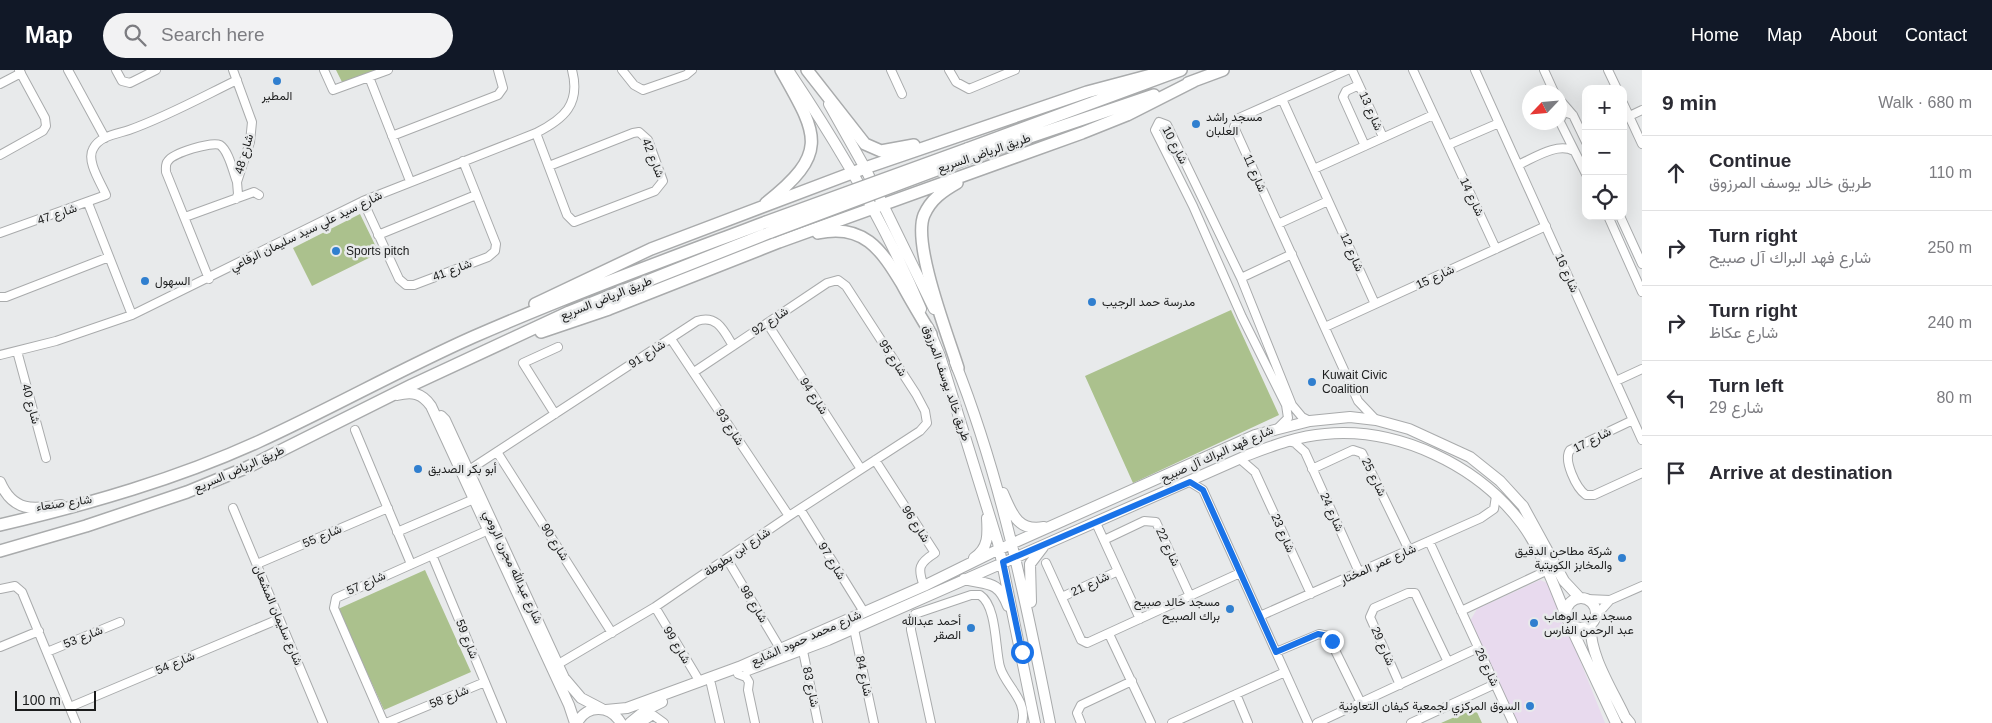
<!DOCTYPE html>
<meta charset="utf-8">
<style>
body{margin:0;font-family:Arial,Vazirmatn,sans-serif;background:#f2f2f3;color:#2b2b33}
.controls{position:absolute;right:15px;top:15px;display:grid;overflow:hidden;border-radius:10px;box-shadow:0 5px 20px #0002}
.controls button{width:45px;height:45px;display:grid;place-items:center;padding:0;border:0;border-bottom:1px solid #e1e1e2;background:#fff;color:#2b2b33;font:25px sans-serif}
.compass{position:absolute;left:1522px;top:15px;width:45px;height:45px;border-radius:50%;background:#fff;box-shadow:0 5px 20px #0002;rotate:244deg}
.scale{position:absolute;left:15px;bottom:12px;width:81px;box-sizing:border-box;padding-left:5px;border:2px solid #1b1c1c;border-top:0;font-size:14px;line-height:18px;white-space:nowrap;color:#1b1c1c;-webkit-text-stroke:4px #e8eaeb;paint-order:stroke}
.stop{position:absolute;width:15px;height:15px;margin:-11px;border:4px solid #1a73e8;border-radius:50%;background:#fff}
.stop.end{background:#1a73e8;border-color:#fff;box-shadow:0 1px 5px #0008}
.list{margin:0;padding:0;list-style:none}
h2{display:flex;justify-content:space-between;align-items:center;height:65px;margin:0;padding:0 20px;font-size:21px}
h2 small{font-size:16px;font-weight:400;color:#7c7c81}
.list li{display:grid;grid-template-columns:32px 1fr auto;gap:15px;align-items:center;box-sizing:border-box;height:75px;padding:0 20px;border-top:1px solid #e1e1e2}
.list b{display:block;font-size:19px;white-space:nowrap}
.list p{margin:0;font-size:16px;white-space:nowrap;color:#7c7c81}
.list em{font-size:16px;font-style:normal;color:#7c7c81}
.icon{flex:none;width:28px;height:28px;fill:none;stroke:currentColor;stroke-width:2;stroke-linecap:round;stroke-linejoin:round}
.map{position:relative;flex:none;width:1642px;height:653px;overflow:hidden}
header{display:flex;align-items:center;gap:30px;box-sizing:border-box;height:70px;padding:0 25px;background:#111827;color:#fff}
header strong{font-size:24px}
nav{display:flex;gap:28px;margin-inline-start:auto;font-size:18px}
.search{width:350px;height:45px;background:#f2f2f3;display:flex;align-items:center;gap:12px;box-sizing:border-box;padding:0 18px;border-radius:28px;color:#7c7c81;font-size:19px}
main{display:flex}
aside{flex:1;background:#fff}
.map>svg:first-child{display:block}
.commercial{fill:#e8daee}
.green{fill:#abc18d}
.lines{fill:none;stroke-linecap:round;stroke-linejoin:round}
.minor-casing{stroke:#a9abac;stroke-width:10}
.major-casing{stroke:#a9abac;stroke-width:12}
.highway-casing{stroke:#a9abac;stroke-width:14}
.minor{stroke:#fff;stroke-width:8}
.major{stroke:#fff;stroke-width:10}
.highway{stroke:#fff;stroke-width:11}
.highway-bridge-casing{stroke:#a9abac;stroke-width:14;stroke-linecap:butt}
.highway-bridge{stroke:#fff;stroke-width:11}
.route{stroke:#1a73e8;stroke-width:6}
.poi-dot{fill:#307fcf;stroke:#e8eaeb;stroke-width:2}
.labels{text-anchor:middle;stroke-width:5;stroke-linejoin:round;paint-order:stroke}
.poi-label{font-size:12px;fill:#1b1c1c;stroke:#e8eaeb;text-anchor:start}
.street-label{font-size:12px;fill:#1b1c1c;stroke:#e8eaeb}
</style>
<header>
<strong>Map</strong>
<div class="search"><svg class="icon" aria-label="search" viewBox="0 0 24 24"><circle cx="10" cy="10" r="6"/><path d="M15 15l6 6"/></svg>Search here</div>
<nav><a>Home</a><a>Map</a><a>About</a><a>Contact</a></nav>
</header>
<main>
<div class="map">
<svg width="1642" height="653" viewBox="0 0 1642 653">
<rect width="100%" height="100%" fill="#e8eaeb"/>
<!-- commercial -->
<path class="commercial" d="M1540,510L1550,514L1573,565L1575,578L1605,653H1517L1470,551L1477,539Z"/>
<!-- green -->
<path class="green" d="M336,0H379L343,14Z
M360,144L379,183L312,216L293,178Z
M1231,240L1279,345L1133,413L1085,306Z
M425,500L471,602L384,640L338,539Z
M1475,638L1482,653H1441Z"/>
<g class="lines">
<!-- minor casing -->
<g class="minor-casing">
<path id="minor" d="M68,0L105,68
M116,0L122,11L130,13L156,0
M233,0L252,52L250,72L237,112L238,124L236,129
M324,0L333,20L388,0
M622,0L634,15L643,20L686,5L692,0
M891,0L902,24
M949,0L956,12L969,19L1015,0
M1347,0L1239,48L1234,57L1358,331L1376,350
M1352,0L1383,67
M1413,0L1496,179
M1475,0L1642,370
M1544,0L1554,22
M1608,0L1617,19
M369,7L410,111
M0,14L21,3
M1359,15L1346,21L1343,27L1365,76
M1282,29L1375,234
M1560,30L1573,45L1586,72
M1623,33L1642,74
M1623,49L1642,40
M1560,50L1564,42L1573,45
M1560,52L1586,104
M536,63L567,145L574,152L655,121L663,111L648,70L639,62L633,63L549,96
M392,66L498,25L503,18L498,0
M1448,75L1499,53
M0,85L43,61L46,56L45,48L19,0
M1518,95C1534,88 1557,72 1574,81
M1314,99L1433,45
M363,131L399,209L406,215H414L488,187L495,181L496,174L463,91
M88,133L132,245
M1608,146L1642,222
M1620,146L1642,194
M185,147L254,122L259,125
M1278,154L1328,131
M0,163L106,125C101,113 86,91 93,79C99,66 117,64 129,60C166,47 202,27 237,10
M378,165L476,125
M1241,208L1292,184
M209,209L166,102C166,98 165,94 168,91C173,83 212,71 220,75C229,81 233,102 237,112
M0,227H6L109,187
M767,253L861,399
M1325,257L1546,156
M671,269L789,446
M17,281L46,388
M0,285L56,271L132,245L363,131L536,63C564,49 581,34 572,0
M1616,311L1642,299
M555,344L523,293L558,277
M1633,350L1570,380C1563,390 1576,418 1586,425H1594L1642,403
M1279,357L1288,348L1286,335L1242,247L1193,136L1155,60L1159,52L1167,55L1241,208L1292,335L1302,347L1310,351
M355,360L411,494
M1288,371L1295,373L1305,382L1359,502
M497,382L612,563
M1240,389L1255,402L1311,524
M875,390L935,483C919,493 917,498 924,516
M1312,399L1353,380L1362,383L1409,480
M469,400L697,251C717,244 724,261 733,276
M1190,412L1203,420L1308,653
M233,438L323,653
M800,439L864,542
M1096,453L1140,549
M397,462L474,429
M1104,470L1144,451L1156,452L1190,526
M1429,471L1513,653
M432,485L502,653
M727,489L781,580
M1046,493L1081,570L1087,573L1240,503
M257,494L388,438
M0,519L15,516L22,522L76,653
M1062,527L1118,501
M1587,529L1610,530
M655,537L700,612
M1461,541L1546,501
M1260,546L1481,448L1494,439L1496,426
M1595,547L1610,530L1642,516
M854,559L874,653
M1109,564L1151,653
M0,577L39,561
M803,581L818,653
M47,582L120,552
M1276,582L1319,564L1328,566L1361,633
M555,596L655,537L789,446L920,361L927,353L925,341L916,324L846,216L838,210L827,213L694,302
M738,604L746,607L749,612L748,620L755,653
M711,614L720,653
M1400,615L1370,547L1374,538L1408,523H1415L1448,592
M1236,624L1248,653
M70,637L279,549
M384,653L334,538L336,528L493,458
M386,653L485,612
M641,653L653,645L664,653
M931,653L911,560V550L915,544L971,525H980C997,536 995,578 1000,597C1006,617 1028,630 1022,653
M1081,653L1077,643L1081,635L1132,611
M1172,653L1285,602
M1317,653L1478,578
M1411,653L1495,614"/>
</g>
<!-- major casing -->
<g class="major-casing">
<path id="major" d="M788,0C839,76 886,155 921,239
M829,34L865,98L934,239
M928,257L940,286L998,473L1035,653
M955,292C1001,408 1026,531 1050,653
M397,325C412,321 422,323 431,336L569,635L575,653
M437,348L441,346L445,350L564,608L581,628L602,639
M0,412C13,442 33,440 61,435
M1003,423C1012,444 1018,462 1044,457
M974,488C989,478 988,464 987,448
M964,509C988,515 998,510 1008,536
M1566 543a15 15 0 1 1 30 0a15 15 0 1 1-30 0Z
M1031,532L1030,494L1043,477
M1569,553L1616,653
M1591,554C1588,583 1613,621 1625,647L1630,653
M748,600L828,570L1248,385C1272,376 1298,366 1325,364C1398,357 1478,395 1522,454C1541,480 1553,513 1565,543
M606,640L627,638L739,597L924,516L991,483L1255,365L1310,351L1350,347L1376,350L1409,359L1470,387L1500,411L1523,436L1564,511L1579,527
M577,653C587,634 610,635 621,653
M630,653L646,640L662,632"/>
</g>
<!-- highway casing -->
<g class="highway-casing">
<path id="highway" d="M807,0L865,74L881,81L914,75
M1188,13L1223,0
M967,79L1181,0
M971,87L1154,25
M957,113C943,121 931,129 924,145C912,174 948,266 958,298
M766,133C831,82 817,64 781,0
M818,163C863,153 881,179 902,214C911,231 921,247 931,264
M535,234L651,179L865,98L1087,22L1170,0
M541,262L609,239L779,172L1082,63L1127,45L1194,11
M0,455C89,434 177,409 260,371C332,338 401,299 473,267C569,225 668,189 766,152
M0,481L86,456L187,422L248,397L412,315L569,242L771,162"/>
</g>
<!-- minor -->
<use href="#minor" class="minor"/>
<!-- major -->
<use href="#major" class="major"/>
<!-- highway -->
<use href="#highway" class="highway"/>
<!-- highway-bridge casing -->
<g class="highway-bridge-casing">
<path id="highway-bridge" d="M766,152L967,79
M771,162L971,87"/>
</g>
<!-- highway-bridge -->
<use href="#highway-bridge" class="highway-bridge"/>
</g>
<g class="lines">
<!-- route -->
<path class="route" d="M1022,582L1003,492L1190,412L1203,420L1276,582L1318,564L1328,566L1332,571"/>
</g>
<!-- markers -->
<g class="poi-dot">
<circle cx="277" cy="11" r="5"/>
<circle cx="1196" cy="54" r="5"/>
<circle cx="336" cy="181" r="5"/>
<circle cx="145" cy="211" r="5"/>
<circle cx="1092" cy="232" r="5"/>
<circle cx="1312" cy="312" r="5"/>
<circle cx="418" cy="399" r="5"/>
<circle cx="1622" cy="488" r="5"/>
<circle cx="1230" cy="539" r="5"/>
<circle cx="1534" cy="553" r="5"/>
<circle cx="971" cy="558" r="5"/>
<circle cx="1530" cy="636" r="5"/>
</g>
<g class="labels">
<!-- poi labels -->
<g class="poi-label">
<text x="277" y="30" text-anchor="middle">المطير</text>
<text x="1206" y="51">مسجد راشد<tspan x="1206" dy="14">العلبان</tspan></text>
<text x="346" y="185">Sports pitch</text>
<text x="155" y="215">السهول</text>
<text x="1102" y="236">مدرسة حمد الرجيب</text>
<text x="1322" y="309">Kuwait Civic<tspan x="1322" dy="14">Coalition</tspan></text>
<text x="428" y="403">أبو بكر الصديق</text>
<text x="1612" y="485" text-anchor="end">شركة مطاحن الدقيق<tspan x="1612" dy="14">والمخابز الكويتية</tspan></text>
<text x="1220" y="536" text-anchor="end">مسجد خالد صبيح<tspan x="1220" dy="14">براك الصبيح</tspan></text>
<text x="1544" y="550">مسجد عبد الوهاب<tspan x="1544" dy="14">عبد الرحمن الفارس</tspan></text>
<text x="961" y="555" text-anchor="end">أحمد عبدالله<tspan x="961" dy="14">الصقر</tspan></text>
<text x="1520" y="640" text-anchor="end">السوق المركزي لجمعية كيفان التعاونية</text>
</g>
<!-- street labels -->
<g class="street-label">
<text transform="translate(1371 41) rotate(66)" y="4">شارع 13</text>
<text transform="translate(1175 75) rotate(62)" y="4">شارع 10</text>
<text transform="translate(984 83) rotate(-19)" y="4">طريق الرياض السريع</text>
<text transform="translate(244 84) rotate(-74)" y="4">شارع 48</text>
<text transform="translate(653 88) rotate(68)" y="4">شارع 42</text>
<text transform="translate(1255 103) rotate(66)" y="4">شارع 11</text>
<text transform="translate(1472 127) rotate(65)" y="4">شارع 14</text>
<text transform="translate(57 144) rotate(-19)" y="4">شارع 47</text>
<text transform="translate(306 161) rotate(-26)" y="4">شارع سيد علي سيد سليمان الرفاعي</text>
<text transform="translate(1352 182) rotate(66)" y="4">شارع 12</text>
<text transform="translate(452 200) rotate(-21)" y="4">شارع 41</text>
<text transform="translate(1567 203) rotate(66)" y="4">شارع 16</text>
<text transform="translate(1435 207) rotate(-25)" y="4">شارع 15</text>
<text transform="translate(606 228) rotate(-22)" y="4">طريق الرياض السريع</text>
<text transform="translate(770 251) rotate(-34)" y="4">شارع 92</text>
<text transform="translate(647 284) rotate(-33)" y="4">شارع 91</text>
<text transform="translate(893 288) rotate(57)" y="4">شارع 95</text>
<text transform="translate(947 313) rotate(71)" y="4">طريق خالد يوسف المرزوق</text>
<text transform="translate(814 326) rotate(57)" y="4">شارع 94</text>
<text transform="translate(31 334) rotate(75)" y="4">شارع 40</text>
<text transform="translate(730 357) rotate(57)" y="4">شارع 93</text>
<text transform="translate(1592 370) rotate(-27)" y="4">شارع 17</text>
<text transform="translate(1217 384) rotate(-24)" y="4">شارع فهد البراك آل صبيح</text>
<text transform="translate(239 399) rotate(-24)" y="4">طريق الرياض السريع</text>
<text transform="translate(1374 407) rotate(64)" y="4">شارع 25</text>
<text transform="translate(64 433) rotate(-8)" y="4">شارع صنعاء</text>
<text transform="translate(1332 442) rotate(66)" y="4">شارع 24</text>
<text transform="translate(916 454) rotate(57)" y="4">شارع 96</text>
<text transform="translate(1283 463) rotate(66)" y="4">شارع 23</text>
<text transform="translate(322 466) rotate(-23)" y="4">شارع 55</text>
<text transform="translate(555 472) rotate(58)" y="4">شارع 90</text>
<text transform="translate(1168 477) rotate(65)" y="4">شارع 22</text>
<text transform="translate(737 482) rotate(-34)" y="4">شارع ابن بطوطة</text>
<text transform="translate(832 491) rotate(59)" y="4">شارع 97</text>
<text transform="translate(1378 494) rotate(-24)" y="4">شارع عمر المختار</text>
<text transform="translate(513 497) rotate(65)" y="4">شارع عبدالله مجرن الرومي</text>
<text transform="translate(366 513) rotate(-24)" y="4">شارع 57</text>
<text transform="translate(1090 514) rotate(-25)" y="4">شارع 21</text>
<text transform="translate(754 534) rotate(59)" y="4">شارع 98</text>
<text transform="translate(278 545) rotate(67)" y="4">شارع سليمان المشعان</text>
<text transform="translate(83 567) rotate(-22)" y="4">شارع 53</text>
<text transform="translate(806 568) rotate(-24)" y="4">شارع محمد حمود الشايع</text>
<text transform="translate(467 569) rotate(68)" y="4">شارع 59</text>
<text transform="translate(677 575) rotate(59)" y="4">شارع 99</text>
<text transform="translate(1383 576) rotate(66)" y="4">شارع 29</text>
<text transform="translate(175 593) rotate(-23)" y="4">شارع 54</text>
<text transform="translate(1487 597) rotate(65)" y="4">شارع 26</text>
<text transform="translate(864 606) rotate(78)" y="4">شارع 84</text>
<text transform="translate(811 617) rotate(78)" y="4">شارع 83</text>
<text transform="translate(449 627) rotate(-22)" y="4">شارع 58</text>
</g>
</g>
</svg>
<div class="controls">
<button>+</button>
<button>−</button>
<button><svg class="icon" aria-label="locate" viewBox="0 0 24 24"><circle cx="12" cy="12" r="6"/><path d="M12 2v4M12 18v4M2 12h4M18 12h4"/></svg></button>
</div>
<svg class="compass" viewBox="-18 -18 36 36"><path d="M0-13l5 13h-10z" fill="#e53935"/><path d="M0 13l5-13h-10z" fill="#7c7c81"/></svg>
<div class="scale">100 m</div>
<div class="stop" style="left:1022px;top:582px"></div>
<div class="stop end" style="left:1332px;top:571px"></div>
</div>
<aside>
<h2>9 min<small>Walk · 680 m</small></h2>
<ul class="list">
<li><svg class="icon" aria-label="ahead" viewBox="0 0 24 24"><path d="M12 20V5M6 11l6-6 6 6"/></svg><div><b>Continue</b><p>طريق خالد يوسف المرزوق</p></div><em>110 m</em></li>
<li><svg class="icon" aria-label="right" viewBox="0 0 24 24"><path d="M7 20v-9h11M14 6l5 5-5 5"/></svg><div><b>Turn right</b><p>شارع فهد البراك آل صبيح</p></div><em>250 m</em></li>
<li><svg class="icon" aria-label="right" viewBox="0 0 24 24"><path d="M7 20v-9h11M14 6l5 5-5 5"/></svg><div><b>Turn right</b><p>شارع عكاظ</p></div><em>240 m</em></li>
<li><svg class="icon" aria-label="left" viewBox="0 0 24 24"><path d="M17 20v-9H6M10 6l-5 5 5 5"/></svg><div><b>Turn left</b><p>شارع 29</p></div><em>80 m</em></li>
<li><svg class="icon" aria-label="arrive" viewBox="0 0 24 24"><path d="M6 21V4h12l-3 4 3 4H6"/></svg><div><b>Arrive at destination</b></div></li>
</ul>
</aside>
</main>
